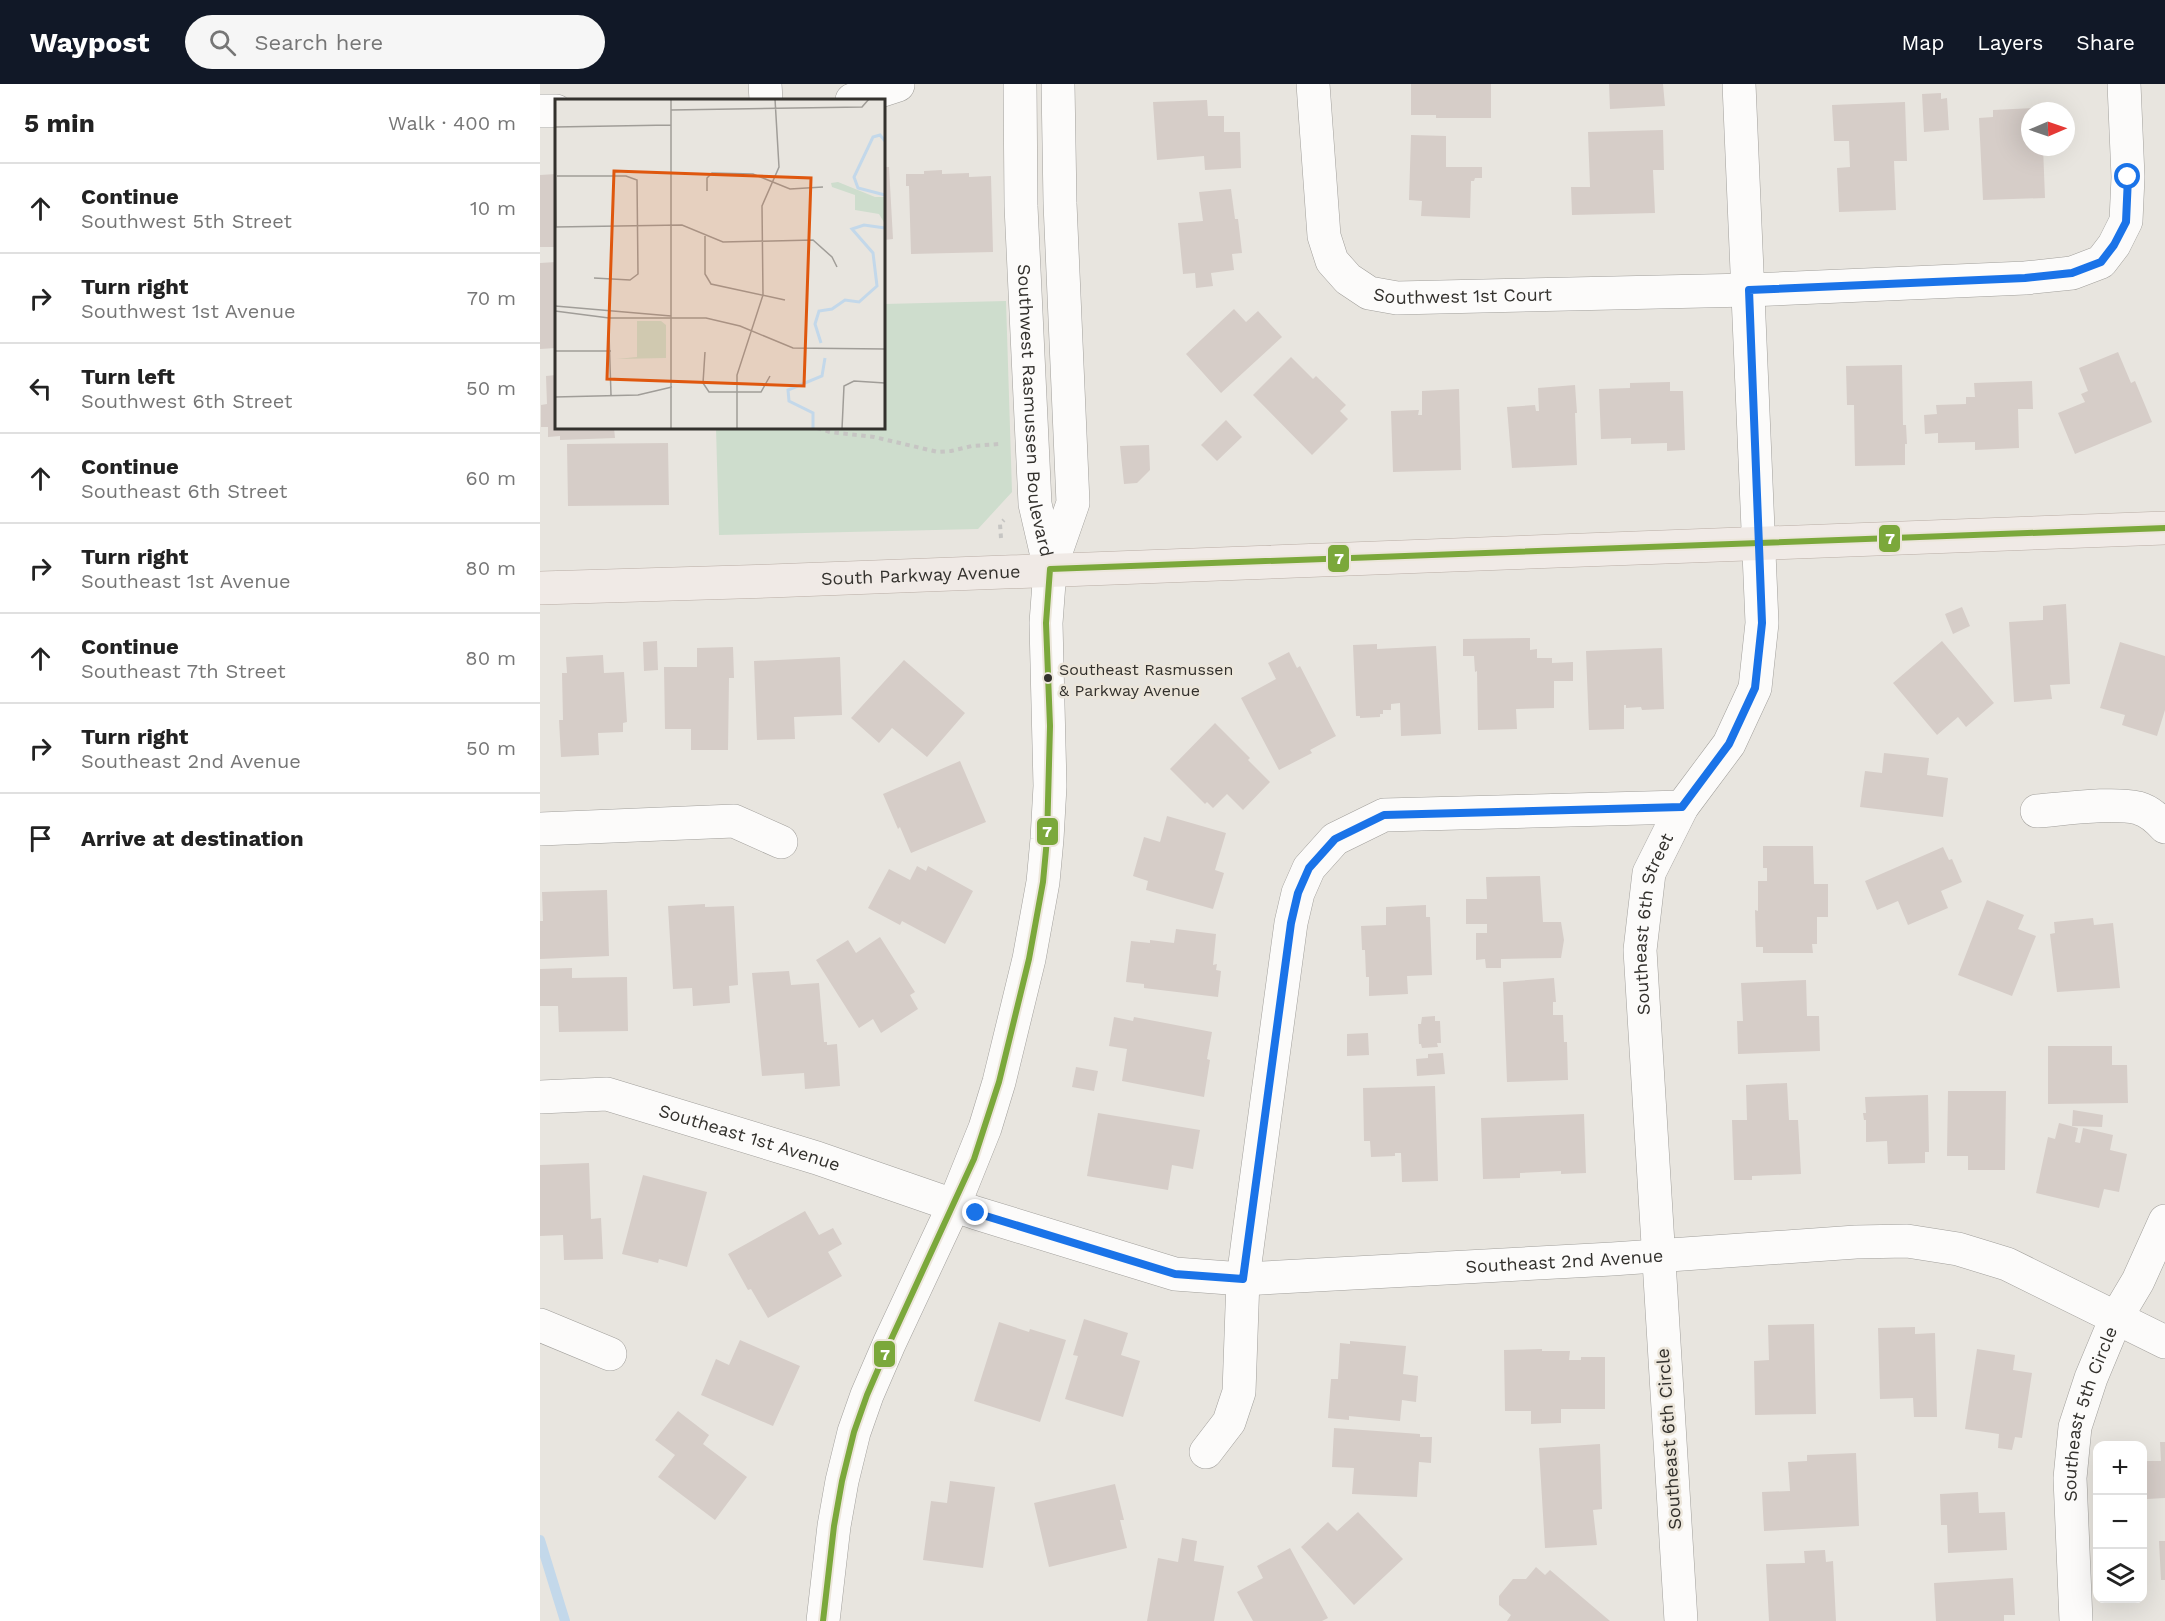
<!DOCTYPE html>
<meta charset="utf-8">
<style>
body{margin:0;font-family:"Work Sans",sans-serif;background:#f6f6f6;color:#222}
.controls{position:absolute;right:18px;bottom:18px;display:grid;overflow:hidden;border-radius:12px;box-shadow:0 6px 24px #0002}
.controls button{width:54px;height:54px;display:grid;place-items:center;padding:0;border:0;border-bottom:2px solid #e0e0e0;background:#fff;color:#222;font:30px sans-serif}
.compass{position:absolute;left:1481px;top:18px;width:54px;height:54px;border-radius:50%;background:#fff;box-shadow:0 6px 24px #0002;rotate:88deg}
.stop{position:absolute;width:18px;height:18px;margin:-14px;border:4px solid #1a73e8;border-radius:50%;background:#fff}
.stop.end{background:#1a73e8;border-color:#fff;box-shadow:0 2px 6px #0008}
.list{margin:0;padding:0;list-style:none}
h2{display:flex;justify-content:space-between;align-items:center;height:78px;margin:0;padding:0 24px;font-size:26px}
h2 small{font-size:20px;font-weight:400;color:#767676}
.list li{display:grid;grid-template-columns:39px 1fr auto;gap:18px;align-items:center;box-sizing:border-box;height:90px;padding:0 24px;border-top:2px solid #e0e0e0}
.list b{display:block;font-size:22px;white-space:nowrap}
.list p{margin:0;font-size:20px;white-space:nowrap;color:#767676}
.list em{font-size:20px;font-style:normal;color:#767676}
.icon{flex:none;width:33px;height:33px;fill:none;stroke:currentColor;stroke-width:2;stroke-linecap:round;stroke-linejoin:round}
.map{position:relative;flex:none;width:1625px;height:1537px;overflow:hidden}
header{display:flex;align-items:center;gap:36px;box-sizing:border-box;height:84px;padding:0 30px;background:#111827;color:#fff}
header strong{font-size:28px}
nav{display:flex;gap:33px;margin-inline-start:auto;font-size:21px}
.search{width:420px;height:54px;background:#f6f6f6;display:flex;align-items:center;gap:15px;box-sizing:border-box;padding:0 21px;border-radius:33px;color:#767676;font-size:22px}
main{display:flex}
aside{flex:1;background:#fff}
.map>svg:first-child{display:block}
.green{fill:#ceddcd}
.lines{fill:none;stroke-linecap:round;stroke-linejoin:round}
.stream{stroke:#c3d8ea;stroke-width:10}
.building{fill:#d6cdc8}
.minor-casing{stroke:#a19f9b;stroke-width:34}
.major-casing{stroke:#b9ada5;stroke-width:34}
.path{stroke:#c6c5c3;stroke-width:4;stroke-dasharray:4.5 4.5;stroke-linecap:butt}
.minor{stroke:#fcfbfa;stroke-width:33}
.major{stroke:#f0eae6;stroke-width:33}
.bus-1-casing{stroke:#ece6db;stroke-width:10}
.bus-1{stroke:#7ba83b;stroke-width:6}
.route{stroke:#1a73e8;stroke-width:8}
.bus-dot{fill:#33312d;stroke:#ece6db;stroke-width:2}
.labels{text-anchor:middle;stroke-width:5;stroke-linejoin:round;paint-order:stroke}
.bus-label{font-size:16px;fill:#33312d;stroke:#ece6db;text-anchor:start}
.street-label{font-size:18px;fill:#33312d;stroke:#ece6db}
.inset-river{fill:none;stroke:#c3d8ea;stroke-width:3}
.inset-road{fill:none;stroke:#a09d98;stroke-width:1.5}
.view{fill:#df570e;fill-opacity:0.15;stroke:#df570e;stroke-width:3}
.inset-edge{fill:none;stroke:#33312d;stroke-width:3}
.line-badge{stroke:#ece6db;stroke-width:2}
.badge-label{font-size:16px;text-anchor:middle;font-weight:bold;fill:#fff}
</style>
<header>
<strong>Waypost</strong>
<div class="search"><svg class="icon" aria-label="search" viewBox="0 0 24 24"><circle cx="10" cy="10" r="6"/><path d="M15 15l6 6"/></svg>Search here</div>
<nav><a>Map</a><a>Layers</a><a>Share</a></nav>
</header>
<main>
<aside>
<h2>5 min<small>Walk · 400 m</small></h2>
<ul class="list">
<li><svg class="icon" aria-label="ahead" viewBox="0 0 24 24"><path d="M12 20V5M6 11l6-6 6 6"/></svg><div><b>Continue</b><p>Southwest 5th Street</p></div><em>10 m</em></li>
<li><svg class="icon" aria-label="right" viewBox="0 0 24 24"><path d="M7 20v-9h11M14 6l5 5-5 5"/></svg><div><b>Turn right</b><p>Southwest 1st Avenue</p></div><em>70 m</em></li>
<li><svg class="icon" aria-label="left" viewBox="0 0 24 24"><path d="M17 20v-9H6M10 6l-5 5 5 5"/></svg><div><b>Turn left</b><p>Southwest 6th Street</p></div><em>50 m</em></li>
<li><svg class="icon" aria-label="ahead" viewBox="0 0 24 24"><path d="M12 20V5M6 11l6-6 6 6"/></svg><div><b>Continue</b><p>Southeast 6th Street</p></div><em>60 m</em></li>
<li><svg class="icon" aria-label="right" viewBox="0 0 24 24"><path d="M7 20v-9h11M14 6l5 5-5 5"/></svg><div><b>Turn right</b><p>Southeast 1st Avenue</p></div><em>80 m</em></li>
<li><svg class="icon" aria-label="ahead" viewBox="0 0 24 24"><path d="M12 20V5M6 11l6-6 6 6"/></svg><div><b>Continue</b><p>Southeast 7th Street</p></div><em>80 m</em></li>
<li><svg class="icon" aria-label="right" viewBox="0 0 24 24"><path d="M7 20v-9h11M14 6l5 5-5 5"/></svg><div><b>Turn right</b><p>Southeast 2nd Avenue</p></div><em>50 m</em></li>
<li><svg class="icon" aria-label="arrive" viewBox="0 0 24 24"><path d="M6 21V4h12l-3 4 3 4H6"/></svg><div><b>Arrive at destination</b></div></li>
</ul>
</aside>
<div class="map">
<svg width="1625" height="1537" viewBox="0 0 1625 1537">
<rect width="100%" height="100%" fill="#e8e5df"/>
<!-- green -->
<path class="green" d="M466,217L472,408L438,445L179,451L176,344H344V220Z"/>
<g class="lines">
<!-- stream -->
<path class="stream" d="M0,1456L25,1537"/>
</g>
<!-- building -->
<path class="building" d="M871,0H951V34H896V31H871Z
M1069,0H1123L1125,22L1070,25Z
M1401,9V15L1407,14L1409,46L1384,48L1382,10Z
M667,16L668,32H684V48H700L701,84L665,86L664,72L617,76L613,18Z
M1365,18L1367,77H1354L1356,126L1299,128L1297,84L1310,83L1309,57H1294L1292,21Z
M1496,24V27H1490V63H1503L1505,114L1443,116L1439,34L1453,33V26Z
M1123,46L1124,86H1113L1115,129L1032,131L1031,103H1050L1048,48Z
M871,51L906,52V83H942V94H935L934,97H931L930,134L881,132L882,117L869,116Z
M344,83H349L353,155L344,156Z
M402,86V90L429,89V93L451,92L453,168L371,170L369,102H366V90H384V87Z
M16,90V163H0V91Z
M691,105L695,135H698L702,169L692,170L694,186L671,189L673,202L656,204L655,189L643,190L638,139L663,137L659,108Z
M16,178V264L0,265V179Z
M694,225L706,238L718,227L742,253L681,309L646,270Z
M1578,268L1591,299L1595,297L1612,338L1535,370L1518,329L1545,318L1541,310L1548,307L1539,284Z
M751,273L773,295L776,292L806,321L800,327L808,335L772,371L713,311Z
M1362,281L1363,341H1366L1367,360H1365V381L1315,382L1314,321H1307L1306,282Z
M16,291V344H74L75,354L20,356V352L8,353V343H1V321L7,320L6,292Z
M1492,297L1493,325H1478L1479,364L1435,366V358L1398,359V349L1385,350L1384,331L1397,330L1396,321L1426,320V313H1435L1434,299Z
M1130,298V307H1143L1145,366L1127,367V359L1091,360V354L1061,355L1059,305L1090,304V299Z
M1035,301L1037,329H1035L1037,381L972,384L967,323L995,321L996,327H999L998,304Z
M919,305L921,386L853,388L851,327L879,326L878,331H882V307Z
M686,336L702,353L677,377L661,361Z
M128,359L129,421L28,422L27,360Z
M609,361L610,386L597,399L584,400L580,362Z
M1526,520L1530,600L1510,601L1512,615L1474,618L1469,538L1503,536V522Z
M1422,523L1430,542L1413,550L1405,530Z
M990,554V566L997,565V574H1012V579L1033,578V597H1014V624L976,625L977,645L938,646L937,587L935,588L934,572H923V555Z
M117,557L118,586L104,587L103,558Z
M1402,557L1454,619L1426,643L1418,633L1397,651L1353,599Z
M1580,558L1625,572V626L1617,652L1582,641L1585,631L1560,624Z
M837,560V565L896,562L901,650L861,652L860,619L851,620V626H843V630H840V633L820,634V632H816L813,561Z
M193,563L194,594H189L188,666H151V645H125L124,583H157V564Z
M1122,564L1124,625L1102,626L1101,623L1086,624V621H1084V645L1049,646L1046,567Z
M749,568L757,584L760,582L796,652L770,666L772,669L739,686L701,614L736,595L728,579Z
M63,571L64,589L84,588L87,638L83,639V648L58,649L59,671L21,673L19,636H23L22,589H27L26,573Z
M300,573L302,631L254,633L255,655L217,656L214,577Z
M364,576L425,629L387,673L352,644L339,659L311,634Z
M675,639L710,674L708,676L730,698L703,726L687,710L673,724L667,718L665,720L630,685Z
M1344,669L1389,674L1387,691L1408,694L1403,733L1320,723L1325,687L1342,689Z
M420,677L446,738L371,769L360,743L358,745L343,710Z
M627,732L686,749L675,786L684,789L673,825L606,806L608,797L593,792L604,753L620,758Z
M1223,762H1273L1274,800H1288V833H1277V860H1272L1273,869H1223V863H1216L1215,826L1218,827V797H1227V784H1223Z
M1403,763L1409,776L1412,775L1422,798L1401,807L1408,824L1368,841L1358,817L1337,826L1325,797Z
M377,782L386,787L388,782L433,807L405,860L362,837L360,841L328,824L349,785L370,796Z
M1000,792L1003,838H1021L1024,856L1021,874L961,875V884H946L945,875L936,876V849H947V840H926V815H947L946,793Z
M67,806L69,872L0,875V837H3L2,808Z
M1447,816L1484,831L1478,845L1496,852L1472,912L1418,891Z
M165,820V823L194,822L198,901L189,902L190,919L153,922L152,904L133,905L128,822Z
M886,821V833H890L892,891L867,892L868,910L829,912V893H826L825,866H822L821,842L846,841V823Z
M1553,834L1554,841L1573,839L1580,904L1517,908L1510,850L1515,849L1514,838Z
M636,845L676,850L673,881L677,880L676,886L681,887L678,913L604,904V900L586,898L591,857L610,859V856L634,859Z
M340,853L375,908L370,911L378,925L341,949L333,935L319,944L276,876L308,856L316,869Z
M32,884V894L87,893L88,947L19,948L18,922H0V885Z
M249,887L251,901L279,899L284,958H287V961L297,960L300,1002L265,1005L264,989L222,992L212,889Z
M1014,894L1016,918H1013V931H1023L1024,958H1027L1028,996L967,998L963,898Z
M1266,896L1267,932H1279L1280,967L1198,970L1197,937H1203L1201,899Z
M895,932V937H900L901,959H897L898,963L882,964L881,960H879L878,940H881L882,933Z
M574,933L593,937L594,933L672,948L667,975L670,976L664,1013L582,997L587,965L569,962Z
M828,949L829,971L807,972V950Z
M1508,962H1572V981H1587L1588,1019L1508,1020Z
M903,969L905,990L877,992L876,975L888,974V970Z
M536,983L558,987L554,1007L532,1003Z
M1247,999L1249,1036H1258L1261,1090L1212,1092V1096H1194L1192,1036H1207L1206,1001Z
M895,1002L898,1097L862,1098L861,1069H855V1072L831,1073L830,1057H824L823,1004Z
M1408,1007H1466L1465,1086H1428V1072H1407Z
M1388,1011L1389,1068H1385V1079L1348,1080L1347,1057L1326,1058V1036H1324L1323,1029H1326L1325,1013Z
M1533,1026L1563,1031L1562,1043L1532,1042Z
M558,1029L660,1046L653,1085L632,1081L628,1106L547,1092Z
M1044,1030L1046,1089L1021,1090V1087L980,1089V1094L943,1095L941,1034Z
M1519,1039L1538,1044L1535,1058L1540,1059L1543,1044L1573,1051L1570,1066L1587,1070L1579,1108L1564,1105L1559,1124L1496,1109L1508,1053L1515,1055Z
M49,1079L51,1135L61,1134L63,1175L24,1176L23,1151L0,1152V1081Z
M103,1091L167,1108L147,1183L119,1175L118,1179L82,1170Z
M265,1127L279,1151L293,1144L302,1160L288,1168L302,1192L228,1234L211,1205L208,1206L188,1170Z
M544,1235L588,1249L581,1271L600,1277L583,1333L525,1315L538,1272L533,1271Z
M459,1238L489,1248L490,1245L526,1256L500,1338L434,1317Z
M1274,1240L1276,1330L1215,1331L1214,1277L1229,1276L1228,1241Z
M1375,1243V1250L1395,1249L1397,1333H1374L1373,1314L1340,1315L1338,1244Z
M200,1256L260,1282L233,1342L161,1311L176,1275L189,1281Z
M810,1257L866,1262L863,1290L878,1292L876,1318L862,1316L860,1337L809,1332V1336L788,1334L791,1295H798L800,1259L810,1260Z
M1002,1265V1267H1030L1029,1276H1041V1273H1065V1325H1021V1339L991,1340V1327H965L964,1266Z
M1437,1265L1475,1271L1473,1286L1492,1289L1482,1354L1475,1353L1472,1366L1458,1364L1459,1350L1425,1345Z
M138,1327L169,1351L163,1360L207,1393L175,1436L118,1393L135,1371L115,1356Z
M794,1344L880,1350V1353H892L891,1379L879,1378L877,1413L812,1410L814,1384L792,1383Z
M1620,1358H1625V1414L1607,1415L1606,1377H1621Z
M1060,1360L1062,1425L1053,1426L1057,1461L1005,1464L999,1364Z
M1316,1369L1319,1442L1224,1447L1222,1408L1250,1407L1248,1378L1267,1377V1371Z
M410,1397L455,1403L443,1484L383,1476L391,1417L407,1419Z
M575,1400L584,1436H580L587,1464L509,1483L494,1419Z
M1438,1408L1439,1429L1465,1428L1467,1466L1408,1469L1407,1441H1401L1400,1410Z
M818,1428L863,1475L814,1521L761,1463L788,1438L797,1447Z
M642,1454L657,1457L654,1477L684,1482L674,1537H607L618,1474L638,1478Z
M1619,1457H1625V1496H1621Z
M750,1464L788,1534L782,1537H713L697,1508L723,1494L717,1482Z
M1285,1466L1286,1478L1293,1477L1296,1537H1229L1226,1480L1265,1479L1264,1467Z
M996,1483L1005,1491L1010,1486L1070,1537H967L971,1531L959,1521V1512L973,1495H986Z
M1473,1494L1475,1531H1464V1537H1396L1394,1499Z"/>
<g class="lines">
<!-- minor casing -->
<g class="minor-casing">
<g id="minor">
<path d="M225,0L226,16"/>
<path id="s1" d="M480,0L481,122L495,420L510,485"/>
<path id="s2" d="M773,0L784,152L792,177L808,195L829,209L857,214L1209,206L1485,194L1532,189L1561,178L1574,161L1586,137L1588,93L1584,0"/>
<path d="M312,16L358,1"/>
<path d="M0,27H16"/>
<path d="M1497,727C1524,725 1573,718 1598,724C1609,727 1617,734 1625,743"/>
<path d="M0,745L194,737L241,758"/>
<path id="s3" d="M0,1013L67,1010L277,1074L436,1129L635,1190L703,1195L1072,1175L1316,1158L1367,1157L1418,1165L1467,1180L1625,1258"/>
<path d="M0,1241L70,1270"/>
<path d="M666,1368L689,1338L699,1308L703,1195L709,1149L751,839L758,809L769,784L795,755L844,731L1142,723"/>
<path d="M283,1537L294,1442L302,1397L314,1348L327,1311L349,1260L414,1121L445,1044L459,998L489,875L503,798L507,755L510,702L506,539L510,485L533,419L520,119L518,0"/>
<path id="s4" d="M1141,1537L1100,866L1109,789L1142,723L1189,660L1215,604L1222,539L1199,0"/>
<path id="s5" d="M1536,1537L1530,1394L1535,1343L1551,1294L1576,1234L1598,1197L1625,1137"/>
</g>
</g>
<!-- major casing -->
<g class="major-casing">
<g id="major">
<path id="s6" d="M0,504L230,497L1625,444"/>
</g>
</g>
<!-- path -->
<path class="path" d="M277,344L290,348L334,353L398,368L411,367L432,362L459,360
M461,454L460,440L464,436"/>
<!-- minor -->
<use href="#minor" class="minor"/>
<!-- major -->
<use href="#major" class="major"/>
<!-- bus-1 casing -->
<g class="bus-1-casing">
<path id="bus-1" d="M283,1537L294,1442L302,1397L314,1348L327,1311L349,1260L434,1075L459,998L489,875L503,798L507,755L510,642L506,539L510,485L1625,444"/>
</g>
<!-- bus-1 -->
<use href="#bus-1" class="bus-1"/>
</g>
<g class="lines">
<!-- route -->
<path class="route" d="M436,1129L635,1190L703,1195L751,839L758,809L769,784L795,755L844,731L1142,723L1189,660L1215,604L1222,539L1209,206L1485,194L1532,189L1561,178L1574,161L1586,138L1588,93"/>
</g>
<!-- markers -->
<circle class="bus-dot" cx="508" cy="594" r="5"/>
<g class="labels">
<!-- bus labels -->
<g class="bus-label">
<text x="519" y="591">Southeast Rasmussen<tspan x="519" dy="21">&amp; Parkway Avenue</tspan></text>
</g>
<!-- street labels -->
<g class="street-label">
<text dy="6" stroke="none"><textPath href="#s2" startOffset="322">Southwest 1st Court</textPath></text>
<text dy="6" stroke="none"><textPath href="#s1" startOffset="327">Southwest Rasmussen Boulevard</textPath></text>
<text dy="6" stroke="none"><textPath href="#s6" startOffset="381">South Parkway Avenue</textPath></text>
<text dy="6" stroke="none"><textPath href="#s4" startOffset="700">Southeast 6th Street</textPath></text>
<text dy="6" stroke="none"><textPath href="#s3" startOffset="216">Southeast 1st Avenue</textPath></text>
<text dy="6" stroke="none"><textPath href="#s3" startOffset="1053">Southeast 2nd Avenue</textPath></text>
<text dy="6" stroke="none"><textPath href="#s5" startOffset="210">Southeast 5th Circle</textPath></text>
<text transform="translate(1129 1355) rotate(-94)" y="6">Southeast 6th Circle</text>
</g>
</g>
<!-- overview -->
<g transform="translate(15 15)">
<rect width="330" height="330" fill="#e8e5df"/>
<path d="M283,83L320,98H330V125L324,115L300,111V96L277,88L276,84ZM82,222H106L111,226V259L61,260L82,258Z" fill="#ceddcd"/>
<path class="inset-river" d="M330,42L325,36L318,38L299,78L303,89L330,96M266,244L260,225L264,212L277,210L290,201L304,203L322,187L318,154L297,130L309,126L330,129M258,330V314L234,302L233,291L267,277L270,259"/>
<path class="inset-road" d="M116,11L307,8L314,0M0,28L116,26M0,43L1,128M2,77H71L82,81L83,175L75,181L39,179M152,92V79L157,74L198,75L235,90L268,88M0,128L127,126L168,143L258,141L277,158L282,168M150,137V175L156,185L230,201M0,207L116,217M0,212L54,219H151L185,227L238,249L330,250M54,235L56,296M0,252H56M150,253L148,284L154,293H206L215,277M0,298L83,296L117,288M116,330V0M182,330V276L208,196L207,107L224,68L220,0M287,330L289,287L299,282L330,284"/>
<path class="view" d="M59,72L256,79L249,287L52,280Z"/>
<rect width="330" height="330" class="inset-edge"/>
</g>
<g class="line-badge">
<rect x="1338" y="440" width="23" height="29" rx="6" fill="#7ba83b"/>
<rect x="787" y="460" width="23" height="29" rx="6" fill="#7ba83b"/>
<rect x="496" y="733" width="23" height="29" rx="6" fill="#7ba83b"/>
<rect x="333" y="1256" width="23" height="28" rx="6" fill="#7ba83b"/>
</g>
<g class="badge-label">
<text x="1350" y="460">7</text>
<text x="799" y="480">7</text>
<text x="507" y="753">7</text>
<text x="345" y="1276">7</text>
</g>
</svg>
<div class="controls">
<button>+</button>
<button>−</button>
<button><svg class="icon" aria-label="layers" viewBox="0 0 24 24"><path d="M12 4l9 5-9 5-9-5zM3 14l9 5 9-5"/></svg></button>
</div>
<svg class="compass" viewBox="-18 -18 36 36"><path d="M0-13l5 13h-10z" fill="#e53935"/><path d="M0 13l5-13h-10z" fill="#767676"/></svg>
<div class="stop" style="left:1588px;top:93px"></div>
<div class="stop end" style="left:436px;top:1129px"></div>
</div>
</main>
